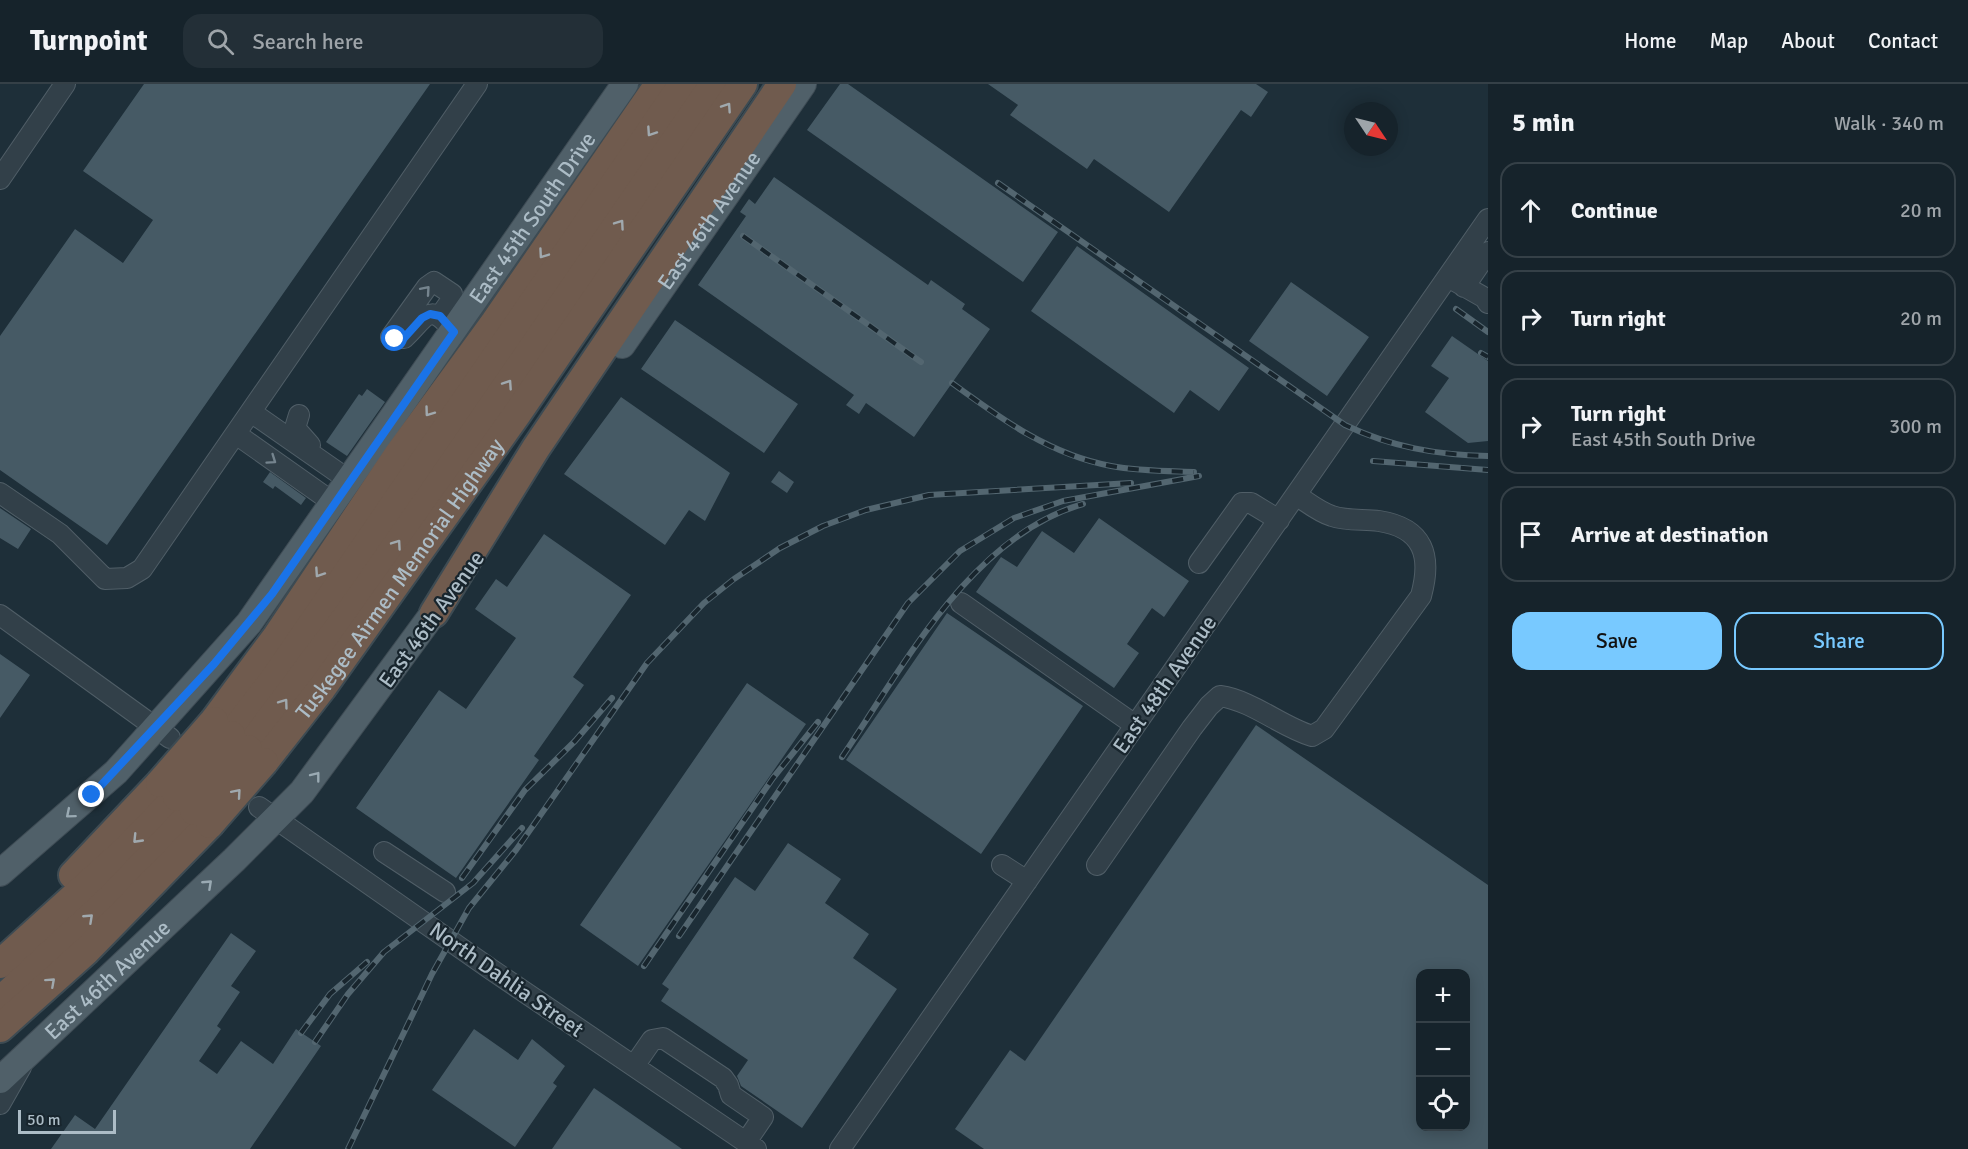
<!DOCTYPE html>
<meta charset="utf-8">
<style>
body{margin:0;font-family:Signika,sans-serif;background:#232f37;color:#f1f3f6}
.controls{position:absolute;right:18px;bottom:18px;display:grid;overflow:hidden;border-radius:12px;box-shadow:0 3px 15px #0003}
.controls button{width:54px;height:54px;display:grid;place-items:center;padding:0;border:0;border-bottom:2px solid #354047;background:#16232b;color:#f1f3f6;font:30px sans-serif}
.compass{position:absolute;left:1344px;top:18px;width:54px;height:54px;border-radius:50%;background:#16232b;box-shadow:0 3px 15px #0003;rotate:125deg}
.scale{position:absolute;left:18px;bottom:15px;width:98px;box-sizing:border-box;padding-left:6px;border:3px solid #acbcc6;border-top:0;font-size:16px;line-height:21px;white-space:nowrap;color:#acbcc6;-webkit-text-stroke:4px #18252d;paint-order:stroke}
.stop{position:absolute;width:18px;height:18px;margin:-14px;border:4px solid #1a73e8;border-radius:50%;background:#fff}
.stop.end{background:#1a73e8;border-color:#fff;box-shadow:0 2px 6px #0008}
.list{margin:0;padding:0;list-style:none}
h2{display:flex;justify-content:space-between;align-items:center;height:78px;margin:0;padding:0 24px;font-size:26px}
h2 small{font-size:20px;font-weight:400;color:#9ea4a9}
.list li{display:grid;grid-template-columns:39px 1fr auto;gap:18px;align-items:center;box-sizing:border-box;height:96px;margin:0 12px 12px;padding:0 12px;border:2px solid #354047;border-radius:18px}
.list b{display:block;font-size:22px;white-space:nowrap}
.list p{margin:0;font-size:20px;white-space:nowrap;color:#9ea4a9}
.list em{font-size:20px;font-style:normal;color:#9ea4a9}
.actions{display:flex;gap:12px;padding:18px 24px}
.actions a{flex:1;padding:14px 0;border:2px solid #78c9ff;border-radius:18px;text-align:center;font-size:21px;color:#78c9ff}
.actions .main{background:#78c9ff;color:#111}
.icon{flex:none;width:33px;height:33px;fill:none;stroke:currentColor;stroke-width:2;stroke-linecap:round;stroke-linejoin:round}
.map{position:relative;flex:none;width:1488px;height:1065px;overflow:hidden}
header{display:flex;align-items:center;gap:36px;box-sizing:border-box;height:84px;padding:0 30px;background:#16232b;border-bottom:2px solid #354047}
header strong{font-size:28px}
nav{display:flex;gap:33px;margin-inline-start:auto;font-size:21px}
.search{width:420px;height:54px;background:#232f37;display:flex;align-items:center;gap:15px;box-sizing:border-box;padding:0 21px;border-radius:18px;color:#9ea4a9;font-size:22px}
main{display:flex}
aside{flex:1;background:#16232b}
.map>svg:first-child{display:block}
.building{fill:#465a65;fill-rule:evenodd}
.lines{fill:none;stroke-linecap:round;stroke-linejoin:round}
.minor-casing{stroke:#505e67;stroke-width:22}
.major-casing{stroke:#3f4c55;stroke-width:28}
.highway-casing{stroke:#3d4b53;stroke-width:32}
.minor{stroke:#324049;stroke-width:20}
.major{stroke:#506069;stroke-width:26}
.highway{stroke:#705b4e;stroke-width:28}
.rail-casing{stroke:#536670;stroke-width:6}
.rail{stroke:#18252d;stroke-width:4;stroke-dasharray:11;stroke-linecap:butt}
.highway-bridge-casing{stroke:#3d4b53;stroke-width:32;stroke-linecap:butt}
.highway-bridge{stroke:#705b4e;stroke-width:28}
.oneway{stroke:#a0a9ae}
.oneway2{stroke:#75848e}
.oneway3{stroke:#9aaab3}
.route{stroke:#1a73e8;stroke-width:8}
.labels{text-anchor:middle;stroke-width:4.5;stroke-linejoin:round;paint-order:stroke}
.street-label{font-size:22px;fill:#acbcc6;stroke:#18252d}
</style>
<header>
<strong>Turnpoint</strong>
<div class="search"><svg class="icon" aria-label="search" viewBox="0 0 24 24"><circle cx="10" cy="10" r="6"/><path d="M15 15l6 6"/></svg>Search here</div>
<nav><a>Home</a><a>Map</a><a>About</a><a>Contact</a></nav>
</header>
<main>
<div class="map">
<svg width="1488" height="1065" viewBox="0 0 1488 1065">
<rect width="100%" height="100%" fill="#1e2f39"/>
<!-- building -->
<path class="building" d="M144,0H430L107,461L0,386V252L75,145L123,179L153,136L83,87Z
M840,0H848L1058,148L1023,198L807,46Z
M988,0H1256L1268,8L1251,33L1241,26L1169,128L1094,75L1087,85L1010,31L1018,21Z
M774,93L928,201L931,196L965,220L962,225L990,245L914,353L866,319L859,330L846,321L854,311L698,201L746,132L740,128L749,115L755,120Z
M1077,162L1249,284L1219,327L1190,306L1174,329L1031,227Z
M1291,198L1369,253L1327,312L1249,257Z
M675,236L798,320L764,369L641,285Z
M1452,252L1488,277V357L1468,359L1425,328L1449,294L1431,282Z
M367,305L385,318L347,372L326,358L359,310L362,312Z
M621,313L730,389L705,437L689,426L665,461L564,390Z
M779,387L794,398L787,409L771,398Z
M270,388L306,414L301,421L275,402L273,405L263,398Z
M0,424L31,445L18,465L0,454Z
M1099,434L1189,497L1164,533L1152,524L1127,560L1139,569L1114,604L976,508L1001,473L1017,483L1042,447L1074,469Z
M544,450L631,511L573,593L584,601L534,672L539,676L456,794L356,724L439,606L466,625L516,554L475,525L496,495L507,503Z
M947,529L1083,622L981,770L846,676Z
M0,570L30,591L0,634Z
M747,599L806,640L638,882L580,841Z
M1256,641L1488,801V1065H984L955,1045L1010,966L1025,977ZM1420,890H1466V1042H1420Z
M788,759L841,795L825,819L869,850L853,874L897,905L802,1044L741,1002L737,992L748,976L661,917L669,905L662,900L735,793L755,807Z
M231,849L256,867L231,902L240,908L217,942L221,945L199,977L217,990L241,957L273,980L296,945L321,962L250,1065H51L75,1031L95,1045Z
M474,945L518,976L532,955L565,982L553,999L557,1002L515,1063L432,1006Z
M594,1004L682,1065H552Z"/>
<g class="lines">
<!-- minor casing -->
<g class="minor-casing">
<path id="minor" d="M0,95L65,0
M1448,193L1485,214L1488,219
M1464,203L1488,168
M440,232L452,215V210L434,198L427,203L391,253L404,254C425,235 429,215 454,248
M251,328L350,397
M299,331L295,344L310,361
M236,350L335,420
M0,409L60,450L105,495L127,494L142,485L477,0
M1199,479L1242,419H1251L1279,436
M961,519L1135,641
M0,531L170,654
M259,723L492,886L756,1065
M384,768L445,808
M1002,781L1027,797
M1097,781L1192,644L1209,622L1220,612C1253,617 1280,642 1312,652L1324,645L1421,512C1432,472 1424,444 1379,437C1364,435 1346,437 1332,432C1319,428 1307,418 1296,411
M634,982L652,956L663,954L723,994L728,1001L731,1011L763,1033L746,1058
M0,1020L21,983
M840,1065L1488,135"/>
</g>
<!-- major casing -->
<g class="major-casing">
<g id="major">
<path id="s1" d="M622,261L803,0"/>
<path id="s2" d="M0,789L116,688L249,539L625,0"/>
<path id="s3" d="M0,996L234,776L302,708L446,512"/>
</g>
</g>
<!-- highway casing -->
<g class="highway-casing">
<g id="highway">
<path d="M434,529L536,364L782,0"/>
<path d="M214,637L277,552L398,371L495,238L659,0"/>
<path d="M231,651L275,594L683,0"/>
<path d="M248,665L350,528L428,416L714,0"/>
<path id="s4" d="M264,678L322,604L517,330L743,0"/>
<path d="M73,791L160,699"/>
<path d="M0,880L129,763L177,713"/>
<path d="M0,917L112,813L194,727"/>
<path d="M0,944L86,867L210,740"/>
</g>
</g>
<!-- minor -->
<use href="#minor" class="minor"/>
<!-- major -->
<use href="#major" class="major"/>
<!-- highway -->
<use href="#highway" class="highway"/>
<!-- rail casing -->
<g class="rail-casing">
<path id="rail" d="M998,99L1345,341C1391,363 1437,371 1488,372
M743,152L921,278
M1456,225L1488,248
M1481,269L1488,273
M952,299C1000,334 1050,371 1111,382C1138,387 1166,387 1194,388
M1373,377L1488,386
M842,673C903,583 971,452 1083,420
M462,794L525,706L575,657L612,614
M679,852L908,519L960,467L1014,434L1063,417L1199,392
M644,882L773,694L818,638
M301,949L330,910L367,878
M315,958L348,910L384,868L473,799L522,744
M348,1065L432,890L469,824L516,766L647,579L704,519L734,495L780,464L823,442L866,426L929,411L1131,399"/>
</g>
<!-- rail -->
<use href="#rail" class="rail"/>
<!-- highway-bridge casing -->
<g class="highway-bridge-casing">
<path id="highway-bridge" d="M160,699L214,637
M177,713L231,651
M194,727L248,665
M210,740L264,678"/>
</g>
<!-- highway-bridge -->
<use href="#highway-bridge" class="highway-bridge"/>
</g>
<!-- one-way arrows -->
<defs><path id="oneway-chevron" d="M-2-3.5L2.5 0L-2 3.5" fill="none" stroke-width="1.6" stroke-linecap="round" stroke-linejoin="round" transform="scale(1.5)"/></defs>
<g class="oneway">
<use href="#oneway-chevron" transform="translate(727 23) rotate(-56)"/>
<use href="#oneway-chevron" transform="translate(651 48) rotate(124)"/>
<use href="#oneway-chevron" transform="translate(620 140) rotate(-55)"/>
<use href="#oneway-chevron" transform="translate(543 170) rotate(125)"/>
<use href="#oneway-chevron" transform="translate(508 300) rotate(-56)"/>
<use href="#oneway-chevron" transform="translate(429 328) rotate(126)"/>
<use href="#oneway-chevron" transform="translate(397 460) rotate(-55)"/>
<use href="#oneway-chevron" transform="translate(319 489) rotate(124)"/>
<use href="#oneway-chevron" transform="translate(284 619) rotate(-54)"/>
<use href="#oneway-chevron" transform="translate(237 709) rotate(-49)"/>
<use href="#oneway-chevron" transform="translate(137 755) rotate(134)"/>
<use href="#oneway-chevron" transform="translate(89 834) rotate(-43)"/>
<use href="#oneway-chevron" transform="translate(51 898) rotate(-42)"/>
</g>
<g class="oneway2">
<use href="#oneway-chevron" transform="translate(426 206) rotate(-49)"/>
<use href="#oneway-chevron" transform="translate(272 376) rotate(35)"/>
</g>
<g class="oneway3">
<use href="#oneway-chevron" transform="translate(316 692) rotate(-52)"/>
<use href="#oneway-chevron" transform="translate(70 730) rotate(140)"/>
<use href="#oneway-chevron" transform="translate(208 800) rotate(-43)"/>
</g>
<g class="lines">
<!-- route -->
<path class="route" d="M92,711L214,580L272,510L454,248L440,232L430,230L422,234L404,254L395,255"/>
</g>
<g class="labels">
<!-- street labels -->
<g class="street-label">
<text dy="8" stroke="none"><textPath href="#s2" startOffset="848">East 45th South Drive</textPath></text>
<text dy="8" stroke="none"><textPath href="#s1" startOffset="152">East 46th Avenue</textPath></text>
<text dy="8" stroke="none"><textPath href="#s4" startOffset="228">Tuskegee Airmen Memorial Highway</textPath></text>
<text transform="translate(431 535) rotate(-54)" y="8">East 46th Avenue</text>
<text transform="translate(1164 600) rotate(-55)" y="8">East 48th Avenue</text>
<text transform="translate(507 895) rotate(35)" y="8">North Dahlia Street</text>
<text dy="8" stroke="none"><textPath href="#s3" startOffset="147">East 46th Avenue</textPath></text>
</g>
</g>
</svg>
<div class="controls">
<button>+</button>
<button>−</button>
<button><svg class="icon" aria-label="locate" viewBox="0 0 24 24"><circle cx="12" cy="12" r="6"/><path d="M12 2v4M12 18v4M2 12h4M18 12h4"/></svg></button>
</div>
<svg class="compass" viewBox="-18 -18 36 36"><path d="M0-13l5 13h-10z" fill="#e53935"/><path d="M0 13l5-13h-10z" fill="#9ea4a9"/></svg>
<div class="scale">50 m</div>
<div class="stop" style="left:395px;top:255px"></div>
<div class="stop end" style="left:92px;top:711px"></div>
</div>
<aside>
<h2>5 min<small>Walk · 340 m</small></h2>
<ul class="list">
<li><svg class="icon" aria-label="ahead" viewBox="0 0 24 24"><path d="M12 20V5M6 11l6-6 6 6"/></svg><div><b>Continue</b></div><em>20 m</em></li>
<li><svg class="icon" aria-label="right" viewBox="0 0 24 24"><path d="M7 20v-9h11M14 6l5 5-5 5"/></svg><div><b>Turn right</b></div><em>20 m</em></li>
<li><svg class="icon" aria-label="right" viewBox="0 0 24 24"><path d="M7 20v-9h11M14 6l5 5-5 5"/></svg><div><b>Turn right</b><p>East 45th South Drive</p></div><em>300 m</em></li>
<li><svg class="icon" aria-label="arrive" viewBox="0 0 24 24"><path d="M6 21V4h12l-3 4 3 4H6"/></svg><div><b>Arrive at destination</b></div></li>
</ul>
<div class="actions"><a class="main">Save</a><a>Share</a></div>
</aside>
</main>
